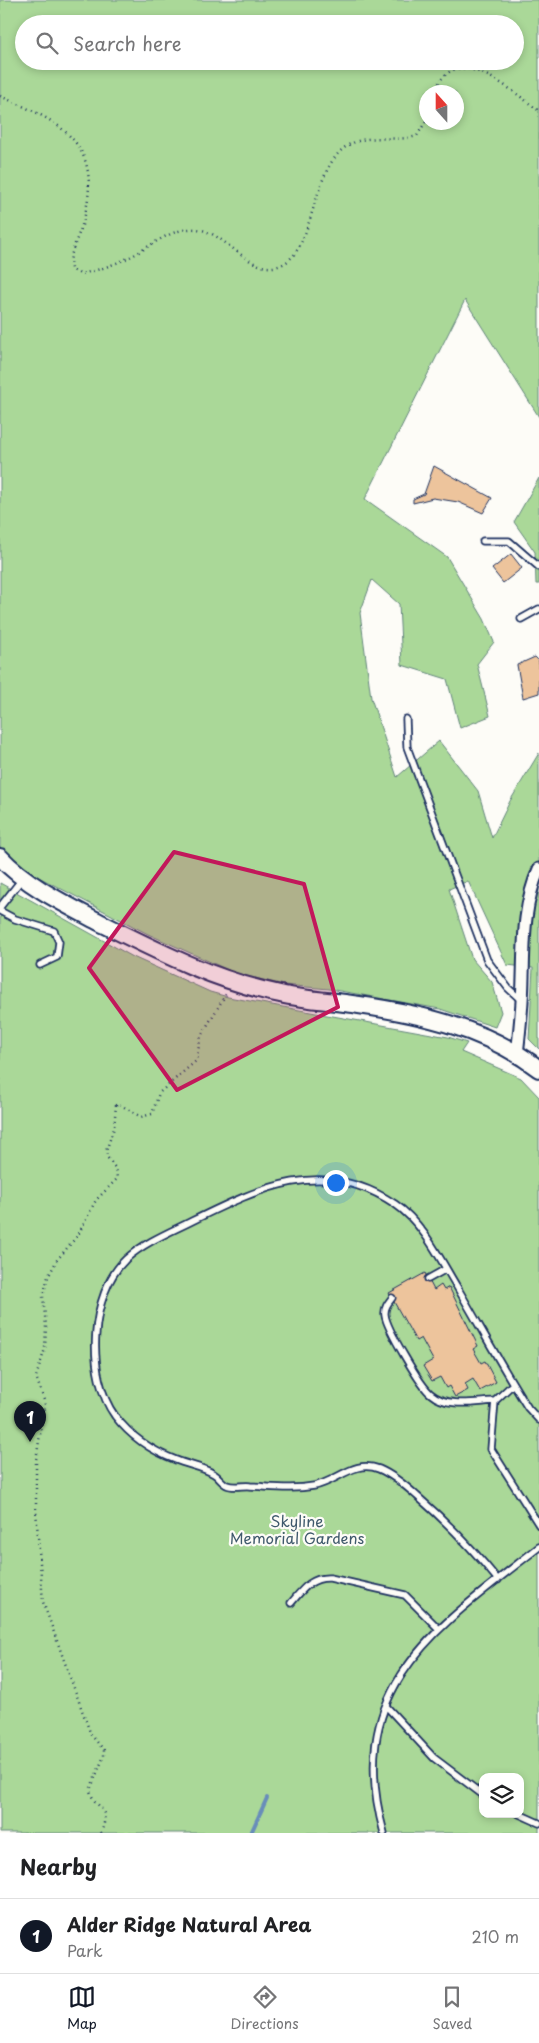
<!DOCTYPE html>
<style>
body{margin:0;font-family:"Playpen Sans",sans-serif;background:#f6f6f6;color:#202124}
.controls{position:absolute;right:15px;bottom:15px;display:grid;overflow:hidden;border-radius:10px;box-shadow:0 2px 8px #0003}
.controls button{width:45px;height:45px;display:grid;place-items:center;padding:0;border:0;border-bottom:1px solid #e0e0e0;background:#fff;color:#202124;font:25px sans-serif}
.compass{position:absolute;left:419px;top:85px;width:45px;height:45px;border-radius:50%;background:#fff;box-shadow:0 2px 8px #0003;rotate:339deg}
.you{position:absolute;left:335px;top:1182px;width:18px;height:18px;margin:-12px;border:4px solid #fff;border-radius:50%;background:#1a73e8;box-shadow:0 0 0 8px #1a73e833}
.badge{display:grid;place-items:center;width:32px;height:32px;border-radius:50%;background:#111827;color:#fff;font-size:16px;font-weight:700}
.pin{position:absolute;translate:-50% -41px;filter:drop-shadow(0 1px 2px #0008)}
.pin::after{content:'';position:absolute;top:26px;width:18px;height:15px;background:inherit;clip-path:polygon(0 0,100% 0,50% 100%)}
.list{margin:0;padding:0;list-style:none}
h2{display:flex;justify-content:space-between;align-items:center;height:65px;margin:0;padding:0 20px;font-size:21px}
h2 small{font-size:16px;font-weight:400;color:#757577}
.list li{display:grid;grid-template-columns:32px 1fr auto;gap:15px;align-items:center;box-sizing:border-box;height:75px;padding:0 20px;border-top:1px solid #e0e0e0}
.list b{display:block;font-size:19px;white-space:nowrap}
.list p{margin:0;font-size:16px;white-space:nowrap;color:#757577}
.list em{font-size:16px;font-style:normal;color:#757577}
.icon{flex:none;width:28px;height:28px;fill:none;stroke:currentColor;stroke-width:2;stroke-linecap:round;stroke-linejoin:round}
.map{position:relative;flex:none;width:539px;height:1833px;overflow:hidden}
.search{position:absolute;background:#fff;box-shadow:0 2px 8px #0003;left:15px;right:15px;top:15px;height:55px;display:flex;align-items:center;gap:12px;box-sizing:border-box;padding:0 18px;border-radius:28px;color:#757577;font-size:19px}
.sheet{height:140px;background:#fff}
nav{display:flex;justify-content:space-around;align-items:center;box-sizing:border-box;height:70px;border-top:1px solid #e0e0e0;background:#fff;font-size:14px;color:#757577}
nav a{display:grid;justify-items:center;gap:2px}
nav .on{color:#111827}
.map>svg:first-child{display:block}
.green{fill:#aad898;stroke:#62847b;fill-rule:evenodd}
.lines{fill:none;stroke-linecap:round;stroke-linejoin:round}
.stream{stroke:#688dba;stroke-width:4}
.building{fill:#edc49c;stroke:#1b2f5e}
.service-casing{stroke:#1b2f5e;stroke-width:9}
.minor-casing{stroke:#1b2f5e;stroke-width:15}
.secondary-casing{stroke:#1b2f5e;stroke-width:20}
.path{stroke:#1b2f5e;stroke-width:2.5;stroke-dasharray:1 4;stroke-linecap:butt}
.service{stroke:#fdfcf7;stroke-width:5.5}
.minor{stroke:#fdfcf7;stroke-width:11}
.secondary{stroke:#fdfcf7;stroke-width:16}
.marked{fill:#c2185b;fill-opacity:0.2;stroke:#c2185b;stroke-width:4;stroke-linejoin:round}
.labels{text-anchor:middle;stroke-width:4.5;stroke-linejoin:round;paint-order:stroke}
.park-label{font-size:15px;fill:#3f596c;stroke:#fdfcf7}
</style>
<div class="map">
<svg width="539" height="1833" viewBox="0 0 539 1833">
<rect width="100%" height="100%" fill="#fdfcf7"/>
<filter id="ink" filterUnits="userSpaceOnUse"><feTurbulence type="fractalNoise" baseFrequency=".02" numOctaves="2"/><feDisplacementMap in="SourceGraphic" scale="10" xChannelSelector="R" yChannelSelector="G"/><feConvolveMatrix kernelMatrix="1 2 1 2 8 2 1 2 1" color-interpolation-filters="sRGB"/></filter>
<g filter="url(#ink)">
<!-- green -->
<path class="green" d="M0,0H539V417L465,300L365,499L447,557L484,619L494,642L477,664L490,716L460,728L447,679L402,665L399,604L372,580L360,613L371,698L397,777L439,741L478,791L492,838L510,801L539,753V1049L529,1039L533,968L507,965L468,881L449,889L472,959L492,982L501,1012L495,1027L440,1009L329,989L284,985L235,973L148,934L27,871L0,847ZM24,24H515V61H24ZM426,92H456V122H426Z
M539,478V584H536L535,552L514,522Z
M0,883L133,957L210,992L228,997L448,1037L467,1043L461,1052L521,1078L539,1097V1833H0ZM483,1777H520V1814H483Z"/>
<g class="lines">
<!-- stream -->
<path class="stream" d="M251,1833L267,1798"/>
</g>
<!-- building -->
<path class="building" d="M434,466L492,498L483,513L458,502L433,498L413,503V499L424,494Z
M511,554L522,568L503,583L492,569Z
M535,657L539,661V693L523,698L517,665Z
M425,1273L434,1290L441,1285L444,1290L449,1287L478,1346L473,1349L481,1363L485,1361L496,1382L480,1391L473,1379L465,1384L468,1390L455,1397L449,1386L446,1388L440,1377L432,1381L423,1366L433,1360L421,1338L416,1341L389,1293Z"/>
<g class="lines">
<!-- service casing -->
<g class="service-casing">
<path id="service" d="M483,541H509L539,567
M521,619L539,609
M406,719L407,747L487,960L508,988L521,1000
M0,907L22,879
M0,911L15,919L54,931L59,942L57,957L40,965
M428,1279L446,1269
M392,1298C388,1303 384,1308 385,1315C386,1327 421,1387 431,1394C447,1408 475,1402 495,1401
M513,1384L495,1401L491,1449L539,1525
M498,1580C473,1549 447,1522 417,1496C406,1486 393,1475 379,1469C354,1459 337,1482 314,1486C292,1490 272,1487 250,1486C244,1485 233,1488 227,1485C222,1483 219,1477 214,1474C203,1467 188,1465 176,1460C152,1451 131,1437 115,1416C86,1376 89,1294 126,1259C145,1242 170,1232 192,1221C259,1188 325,1156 395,1204C423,1223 440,1259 457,1287C481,1328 503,1369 528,1408L539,1420
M291,1603C303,1589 311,1577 330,1578L405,1595L439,1629
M386,1706L434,1758L483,1795
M519,1814L539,1823
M384,1833C343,1686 438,1627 539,1547"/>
</g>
<!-- minor casing -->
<g class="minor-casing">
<path id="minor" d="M517,1055C519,1037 521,1019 522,1001C525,957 520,911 539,869"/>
</g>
<!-- secondary casing -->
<g class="secondary-casing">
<path id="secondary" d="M0,857C27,886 67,905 101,923C159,952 216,981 280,994C306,1000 333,1001 359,1005C422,1014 487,1029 539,1069"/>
</g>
<!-- path -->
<path class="path" d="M434,92C438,84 442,76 451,71C475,58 521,97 539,111
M0,96C55,120 101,139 86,210C83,228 73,244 70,261L71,269L80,274C97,271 115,264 130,257C150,247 172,227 196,229C226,231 252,280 283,264C315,248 311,169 347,146C369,132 393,143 417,136L426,121
M101,1833C112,1804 94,1810 90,1790L104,1756V1750L91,1735L43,1602L36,1510V1460L45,1403L36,1377L45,1349L46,1326L43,1296L48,1277L57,1260L78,1235L96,1200L117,1179L116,1169L107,1157L106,1151L114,1128L116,1105L119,1104L141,1117L152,1114L159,1093L196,1061L201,1036L226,994"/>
<!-- service -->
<use href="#service" class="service"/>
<!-- minor -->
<use href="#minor" class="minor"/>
<!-- secondary -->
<use href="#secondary" class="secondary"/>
</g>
</g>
<!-- marked area -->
<path class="marked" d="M174,852L304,884L338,1007L177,1090L89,968Z"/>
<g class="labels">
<!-- park labels -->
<g class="park-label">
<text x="297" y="1527">Skyline<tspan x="297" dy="17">Memorial Gardens</tspan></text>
</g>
</g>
</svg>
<div class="controls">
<button><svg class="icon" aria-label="layers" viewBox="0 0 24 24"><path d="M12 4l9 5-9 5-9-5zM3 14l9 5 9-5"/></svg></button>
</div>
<svg class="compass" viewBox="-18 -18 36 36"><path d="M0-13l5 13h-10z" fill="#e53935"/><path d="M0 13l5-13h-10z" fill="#757577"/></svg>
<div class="you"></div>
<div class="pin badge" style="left:30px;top:1442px">1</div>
<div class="search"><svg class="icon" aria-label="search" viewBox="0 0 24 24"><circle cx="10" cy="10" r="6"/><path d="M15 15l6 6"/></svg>Search here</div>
</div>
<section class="sheet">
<h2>Nearby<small></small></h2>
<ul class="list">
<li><span class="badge">1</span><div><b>Alder Ridge Natural Area</b><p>Park</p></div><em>210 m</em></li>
</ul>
</section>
<nav>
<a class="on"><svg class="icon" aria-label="map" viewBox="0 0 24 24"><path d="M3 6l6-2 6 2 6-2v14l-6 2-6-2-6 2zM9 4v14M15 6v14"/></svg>Map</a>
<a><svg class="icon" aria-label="directions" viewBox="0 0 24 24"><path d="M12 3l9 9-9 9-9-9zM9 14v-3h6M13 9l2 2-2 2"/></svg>Directions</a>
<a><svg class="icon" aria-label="saved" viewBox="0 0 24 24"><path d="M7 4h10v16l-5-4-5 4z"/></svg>Saved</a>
</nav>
